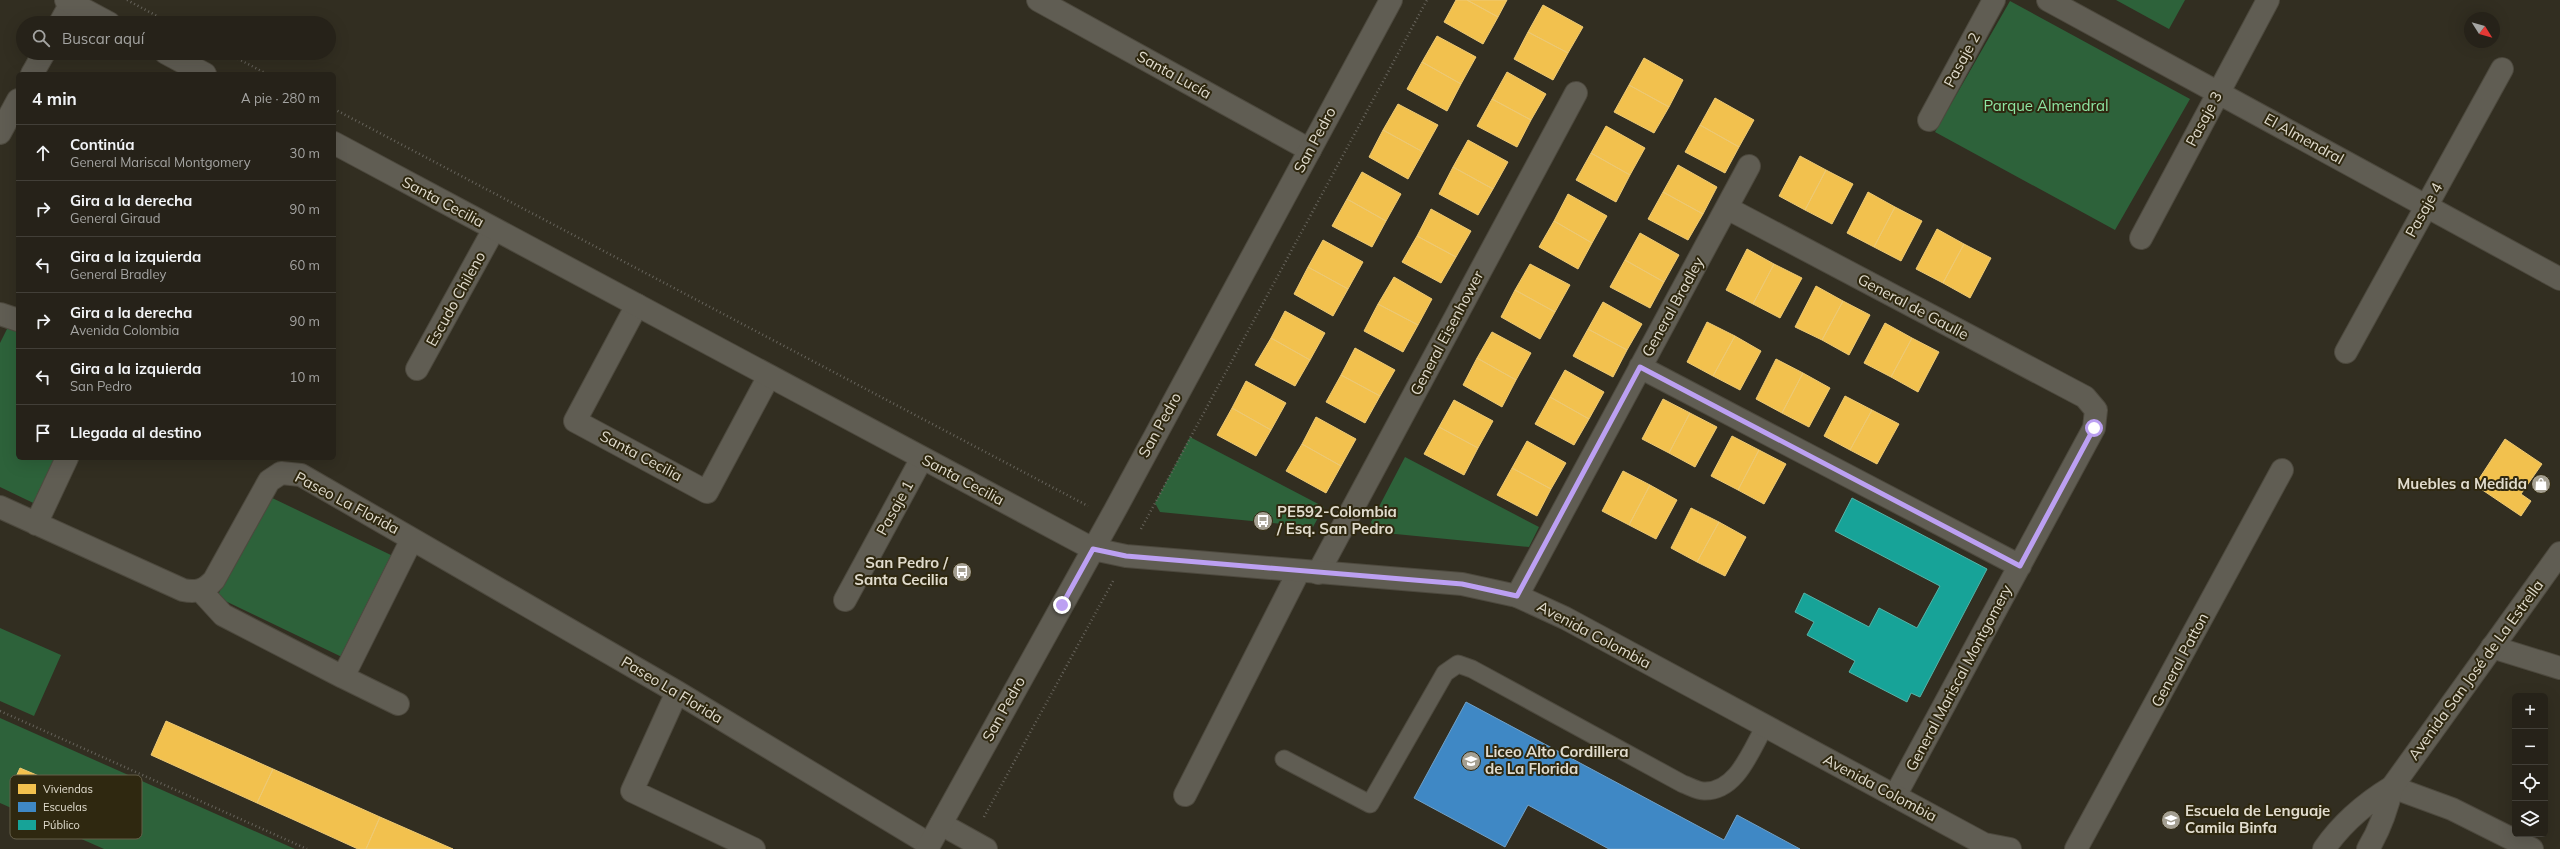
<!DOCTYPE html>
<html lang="es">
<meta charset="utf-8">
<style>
body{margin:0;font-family:Mulish,sans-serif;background:#322f26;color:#f1f3f6}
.controls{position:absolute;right:12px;bottom:12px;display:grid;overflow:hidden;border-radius:6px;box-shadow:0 4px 16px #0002}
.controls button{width:36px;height:36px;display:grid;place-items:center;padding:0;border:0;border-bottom:1px solid #423f38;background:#262219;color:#f1f3f6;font:20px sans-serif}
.compass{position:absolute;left:2464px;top:12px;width:36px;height:36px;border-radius:50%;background:#262219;box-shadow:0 4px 16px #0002;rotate:127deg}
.stop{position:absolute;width:12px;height:12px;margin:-9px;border:3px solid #bca0f2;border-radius:50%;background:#fff}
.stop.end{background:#bca0f2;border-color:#fff;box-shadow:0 1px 4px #0008}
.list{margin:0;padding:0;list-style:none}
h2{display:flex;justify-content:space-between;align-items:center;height:52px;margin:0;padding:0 16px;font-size:17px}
h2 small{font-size:13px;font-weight:400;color:#a4a4a2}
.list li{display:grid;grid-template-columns:26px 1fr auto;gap:12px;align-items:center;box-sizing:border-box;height:56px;padding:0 16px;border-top:1px solid #423f38}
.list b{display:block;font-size:15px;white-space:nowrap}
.list p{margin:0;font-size:13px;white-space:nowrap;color:#a4a4a2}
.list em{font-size:13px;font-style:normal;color:#a4a4a2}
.icon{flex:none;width:22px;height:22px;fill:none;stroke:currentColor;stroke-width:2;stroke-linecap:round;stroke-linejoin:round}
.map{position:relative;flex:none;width:2560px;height:849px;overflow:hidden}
.search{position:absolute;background:#262219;box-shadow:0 4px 16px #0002;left:16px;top:16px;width:320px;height:44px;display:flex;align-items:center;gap:10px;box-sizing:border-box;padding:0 14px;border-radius:22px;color:#a4a4a2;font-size:15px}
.panel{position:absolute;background:#262219;box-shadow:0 4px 16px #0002;left:16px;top:72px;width:320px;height:388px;border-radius:6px}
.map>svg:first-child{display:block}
.green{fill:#2d623a}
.homes{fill:#f2c14e;stroke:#edc974}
.schools{fill:#3f88c5;stroke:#70a1c8}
.public{fill:#17a398;stroke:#54b4a8}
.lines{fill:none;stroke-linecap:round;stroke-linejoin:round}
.lane-casing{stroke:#4d493e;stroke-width:19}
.street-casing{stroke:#4d493e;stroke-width:24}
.secondary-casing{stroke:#4d493e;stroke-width:24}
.path{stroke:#67645c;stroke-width:2.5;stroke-dasharray:1 3;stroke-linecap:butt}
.lane{stroke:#605d53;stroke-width:17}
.street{stroke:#605d53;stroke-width:22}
.secondary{stroke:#605d53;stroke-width:22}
.route{stroke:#bca0f2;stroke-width:5}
.labels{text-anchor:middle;stroke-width:4;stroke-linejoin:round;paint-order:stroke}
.street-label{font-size:15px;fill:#e1dcce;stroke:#2f2810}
.park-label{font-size:15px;fill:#8ee6a3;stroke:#2f2810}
.poi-label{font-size:15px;font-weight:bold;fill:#e1dcce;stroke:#2f2810;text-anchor:start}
.key{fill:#2f2810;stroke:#645e49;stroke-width:1}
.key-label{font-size:11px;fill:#e1dcce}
</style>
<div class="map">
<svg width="2560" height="849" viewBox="0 0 2560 849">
<rect width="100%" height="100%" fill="#322e21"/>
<!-- green -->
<path class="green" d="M2116,0H2185L2169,29Z
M2010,1L2190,99L2115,230L1935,132Z
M9,325L18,329V458H76L50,511L0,487V343Z
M1190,437L1324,507L1313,527L1160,512L1155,503Z
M1405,457L1539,527L1529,547L1375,532L1371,522Z
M266,495L393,556L344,658L217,597Z
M0,628L61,655L34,716L0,701Z
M0,718L295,849H104L0,803Z"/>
<!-- homes -->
<path class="homes" d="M1456,0H1467L1498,17L1483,44L1444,22Z
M1467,0H1507L1498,17Z
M1543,5L1583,27L1568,53L1528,32Z
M1528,32L1568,53L1553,80L1514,59Z
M1437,36L1476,57L1461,84L1422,62Z
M1644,58L1683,80L1669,107L1629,85Z
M1422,62L1461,84L1447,111L1407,89Z
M1507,72L1546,94L1531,120L1492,99Z
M1629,85L1669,107L1654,133L1614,112Z
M1715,98L1754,120L1739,147L1700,125Z
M1492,99L1531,120L1517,147L1477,126Z
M1398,104L1438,125L1423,152L1383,130Z
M1700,125L1739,147L1725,173L1685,152Z
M1606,126L1645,148L1630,175L1591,153Z
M1383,130L1423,152L1408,179L1369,157Z
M1468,140L1508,162L1493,189L1453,167Z
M1591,153L1630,175L1616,202L1576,180Z
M1800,156L1826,170L1805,210L1779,196Z
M1678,165L1717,187L1703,214L1663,192Z
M1453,167L1493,189L1478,215L1439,194Z
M1826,170L1853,184L1832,224L1805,210Z
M1362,172L1401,194L1386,221L1347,199Z
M1663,192L1703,214L1688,240L1648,219Z
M1868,192L1895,207L1874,247L1847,233Z
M1568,194L1607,216L1592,243L1554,221Z
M1347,199L1386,221L1372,247L1332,226Z
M1895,207L1922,221L1901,261L1874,247Z
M1431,209L1471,231L1456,257L1417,236Z
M1554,221L1592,243L1578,269L1539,247Z
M1937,229L1964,244L1943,283L1916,269Z
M1640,233L1679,255L1664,282L1625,260Z
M1417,236L1456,257L1441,283L1402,262Z
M1323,240L1363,262L1348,289L1308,267Z
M1964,244L1991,258L1970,298L1943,283Z
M1747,249L1774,264L1753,304L1726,290Z
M1625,260L1664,282L1650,308L1610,287Z
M1530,264L1570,285L1555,312L1515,290Z
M1774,264L1802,278L1780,318L1753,304Z
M1308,267L1348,289L1333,316L1294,294Z
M1394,277L1432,299L1418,325L1378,304Z
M1816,286L1843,301L1822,340L1795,327Z
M1515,290L1555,312L1540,339L1501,317Z
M1843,301L1870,315L1849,355L1822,340Z
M1603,302L1642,324L1627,350L1588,329Z
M1378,304L1418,325L1403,352L1364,331Z
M1285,311L1325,333L1310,360L1271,338Z
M1707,322L1735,336L1713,376L1687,362Z
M1885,323L1912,338L1891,377L1864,363Z
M1588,329L1627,350L1613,377L1573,356Z
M1492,332L1531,353L1516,380L1477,358Z
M1735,336L1761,351L1740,390L1713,376Z
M1271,338L1310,360L1295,386L1255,365Z
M1912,338L1939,352L1918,392L1891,377Z
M1355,348L1395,370L1380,396L1341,375Z
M1477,358L1516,380L1502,407L1463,385Z
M1776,359L1803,373L1782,413L1756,399Z
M1565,370L1604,392L1589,419L1550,397Z
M1803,373L1830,388L1809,427L1782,413Z
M1341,375L1380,396L1365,423L1326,402Z
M1246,381L1286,403L1271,430L1232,408Z
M1845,396L1872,410L1850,450L1824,436Z
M1550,397L1589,419L1574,445L1535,424Z
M1663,399L1690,413L1669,453L1642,439Z
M1454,400L1493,421L1478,448L1439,427Z
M1232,408L1271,430L1256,456L1217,435Z
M1872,410L1899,424L1877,464L1850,450Z
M1690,413L1717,427L1695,467L1669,453Z
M1316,417L1356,439L1341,466L1302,444Z
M1439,427L1478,448L1464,475L1424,454Z
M1732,436L1759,450L1738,490L1711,476Z
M2505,439L2542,464L2521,494L2531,501L2521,516L2475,485Z
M1527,441L1566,463L1551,489L1512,468Z
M1302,444L1341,466L1326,493L1286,471Z
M1759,450L1786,464L1764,504L1738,490Z
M1512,468L1551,489L1537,516L1497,495Z
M1623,471L1650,485L1629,525L1602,511Z
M1650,485L1677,500L1656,539L1629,525Z
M1691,508L1719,522L1697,562L1671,548Z
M1719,522L1746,537L1725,576L1697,562Z
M166,721L273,769L257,803L151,755Z
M20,768L58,784L49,804L11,788Z
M273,769L380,817L366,849H358L257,803Z
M380,817L453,849H366Z"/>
<!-- schools -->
<path class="schools" d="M1466,702L1724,840L1737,815L1800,849H1609L1528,805L1505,847L1414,798Z"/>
<!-- public -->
<path class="public" d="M1852,498L1987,569L1920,697L1911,693L1907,702L1849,672L1855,661L1807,635L1814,622L1795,612L1804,593L1869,627L1879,608L1917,628L1940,586L1835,531Z"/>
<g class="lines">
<!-- lane casing -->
<g class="lane-casing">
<path id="lane" d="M1284,759L1370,804L1445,673L1458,664L1472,669L1683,784C1689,786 1697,791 1704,791C1737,792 1751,750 1765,726"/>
</g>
<!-- street casing -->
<g class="street-casing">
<path id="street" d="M1038,0L1310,150
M2048,0L2560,279
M60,23L71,3
M32,74L44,53
M1929,120L1994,0
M0,133L18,100
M1727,208L2085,397L2096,410L2094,428L1895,796
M2141,238L2268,0
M637,305L575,421L707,492L769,376
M0,314L18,320
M2346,352L2502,69
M1640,367L2020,566
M417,369L494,229
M0,507L183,590C197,593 205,590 214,580L269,481L281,473L301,475L677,692L929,844
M36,524L67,458
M1318,573L1576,93
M201,591L223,615L343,677L412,539
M1517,596L1749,166
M845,600L922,458
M2492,647L2560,668
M343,677L398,704
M677,692L632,791L754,849
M2392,787L2452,809L2532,849
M1185,795L1299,571
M941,824L986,849
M2076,849L2282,470"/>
</g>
<!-- secondary casing -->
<g class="secondary-casing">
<path id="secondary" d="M66,0L109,23
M166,53L205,74
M334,143L1093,549L1126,556L1462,584L1517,596L1565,618L1984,844L1989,849
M1984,844L2010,849
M927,849L1114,512L1391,0
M2324,849C2342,823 2364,804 2392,787L2560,553
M2368,849C2380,829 2387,810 2392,787"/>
</g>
<!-- path -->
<path class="path" d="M127,0L170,23
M227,53L267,74
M334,109L1088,506
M1141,529L1427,0
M0,711L307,849
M984,817L1113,581"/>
<!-- lane -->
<use href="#lane" class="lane"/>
<!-- street -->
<use href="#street" class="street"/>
<!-- secondary -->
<use href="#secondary" class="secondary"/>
</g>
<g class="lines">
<!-- route -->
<path class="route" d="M1062,605L1093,549L1126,556L1462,584L1517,596L1640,367L2020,566L2094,428"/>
</g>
<!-- icons -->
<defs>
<g id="shop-disc" transform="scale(1)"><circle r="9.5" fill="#a49f91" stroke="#2f2810"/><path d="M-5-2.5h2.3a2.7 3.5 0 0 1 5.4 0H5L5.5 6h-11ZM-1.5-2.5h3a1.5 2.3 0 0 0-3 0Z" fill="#fff"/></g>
<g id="bus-disc" transform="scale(1)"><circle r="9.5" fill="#a49f91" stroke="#2f2810"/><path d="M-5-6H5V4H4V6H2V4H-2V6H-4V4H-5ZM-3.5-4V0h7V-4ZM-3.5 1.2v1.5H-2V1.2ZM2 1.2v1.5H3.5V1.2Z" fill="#fff"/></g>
<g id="school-disc" transform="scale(1)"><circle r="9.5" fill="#a49f91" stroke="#2f2810"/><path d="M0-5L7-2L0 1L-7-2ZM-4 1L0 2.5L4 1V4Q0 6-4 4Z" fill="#fff"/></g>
</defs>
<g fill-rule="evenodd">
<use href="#shop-disc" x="2541" y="484"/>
<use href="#bus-disc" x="1263" y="521"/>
<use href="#bus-disc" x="962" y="572"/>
<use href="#school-disc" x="1471" y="761"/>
<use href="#school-disc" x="2171" y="820"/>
</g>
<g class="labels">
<!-- street labels -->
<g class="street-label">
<text transform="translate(1962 60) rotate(-62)" y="5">Pasaje 2</text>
<text transform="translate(1174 75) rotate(29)" y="5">Santa Lucía</text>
<text transform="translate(2204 119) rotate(-62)" y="5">Pasaje 3</text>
<text transform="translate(2304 139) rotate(29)" y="5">El Almendral</text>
<text transform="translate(1315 140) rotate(-62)" y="5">San Pedro</text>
<text transform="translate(443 202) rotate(28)" y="5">Santa Cecilia</text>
<text transform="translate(2424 210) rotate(-61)" y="5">Pasaje 4</text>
<text transform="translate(456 299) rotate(-61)" y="5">Escudo Chileno</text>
<text transform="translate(1673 307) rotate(-61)" y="5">General Bradley</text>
<text transform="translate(1913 307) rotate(28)" y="5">General de Gaulle</text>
<text transform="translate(1447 333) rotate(-62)" y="5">General Eisenhower</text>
<text transform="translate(1160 425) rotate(-61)" y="5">San Pedro</text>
<text transform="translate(641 456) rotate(28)" y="5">Santa Cecilia</text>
<text transform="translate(963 480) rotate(28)" y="5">Santa Cecilia</text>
<text transform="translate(347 503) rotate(28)" y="5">Paseo La Florida</text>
<text transform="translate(895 508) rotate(-61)" y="5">Pasaje 1</text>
<text transform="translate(1594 635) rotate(28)" y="5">Avenida Colombia</text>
<text transform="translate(2180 660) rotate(-62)" y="5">General Patton</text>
<text transform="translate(2476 670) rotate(-54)" y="5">Avenida San José de La Estrella</text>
<text transform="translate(1959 678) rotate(-62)" y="5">General Mariscal Montgomery</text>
<text transform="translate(672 690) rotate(31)" y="5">Paseo La Florida</text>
<text transform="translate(1004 709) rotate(-61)" y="5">San Pedro</text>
<text transform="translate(1880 788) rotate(28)" y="5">Avenida Colombia</text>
</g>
<!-- park labels -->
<g class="park-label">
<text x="2046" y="111">Parque Almendral</text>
</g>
<!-- poi labels -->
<g class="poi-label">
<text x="2527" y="489" text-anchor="end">Muebles a Medida</text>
<text x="1277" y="517">PE592-Colombia<tspan x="1277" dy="17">/ Esq. San Pedro</tspan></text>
<text x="948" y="568" text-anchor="end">San Pedro /<tspan x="948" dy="17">Santa Cecilia</tspan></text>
<text x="1485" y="757">Liceo Alto Cordillera<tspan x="1485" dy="17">de La Florida</tspan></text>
<text x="2185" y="816">Escuela de Lenguaje<tspan x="2185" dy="17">Camila Binfa</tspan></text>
</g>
</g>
<!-- legend -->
<rect x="10" y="775" width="132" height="64" rx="6" class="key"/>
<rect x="18" y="784" width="18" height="10" fill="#f2c14e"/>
<rect x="18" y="802" width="18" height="10" fill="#3f88c5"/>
<rect x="18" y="820" width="18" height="10" fill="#17a398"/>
<g class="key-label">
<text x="43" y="793">Viviendas</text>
<text x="43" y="811">Escuelas</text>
<text x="43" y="829">Público</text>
</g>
</svg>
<div class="controls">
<button>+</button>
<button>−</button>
<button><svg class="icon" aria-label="locate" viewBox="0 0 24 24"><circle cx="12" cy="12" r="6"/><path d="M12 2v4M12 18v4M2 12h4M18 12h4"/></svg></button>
<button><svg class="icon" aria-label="layers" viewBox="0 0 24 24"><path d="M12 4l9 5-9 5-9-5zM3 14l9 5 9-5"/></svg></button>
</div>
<svg class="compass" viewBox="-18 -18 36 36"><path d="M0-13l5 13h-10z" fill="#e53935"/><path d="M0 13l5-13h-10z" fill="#a4a4a2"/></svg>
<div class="stop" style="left:2094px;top:428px"></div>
<div class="stop end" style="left:1062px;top:605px"></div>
<div class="search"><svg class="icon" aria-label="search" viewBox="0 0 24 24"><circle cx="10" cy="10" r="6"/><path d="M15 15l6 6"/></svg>Buscar aquí</div>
<section class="panel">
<h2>4 min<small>A pie · 280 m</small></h2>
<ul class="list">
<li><svg class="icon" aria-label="ahead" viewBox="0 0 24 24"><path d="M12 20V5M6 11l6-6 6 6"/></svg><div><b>Continúa</b><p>General Mariscal Montgomery</p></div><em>30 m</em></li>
<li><svg class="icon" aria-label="right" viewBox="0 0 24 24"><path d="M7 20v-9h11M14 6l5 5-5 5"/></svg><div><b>Gira a la derecha</b><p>General Giraud</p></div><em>90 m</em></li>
<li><svg class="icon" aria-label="left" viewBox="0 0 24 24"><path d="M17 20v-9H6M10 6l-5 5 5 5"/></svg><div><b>Gira a la izquierda</b><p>General Bradley</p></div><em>60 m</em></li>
<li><svg class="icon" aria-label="right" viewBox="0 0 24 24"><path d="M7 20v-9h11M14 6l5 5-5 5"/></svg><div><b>Gira a la derecha</b><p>Avenida Colombia</p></div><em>90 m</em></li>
<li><svg class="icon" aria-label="left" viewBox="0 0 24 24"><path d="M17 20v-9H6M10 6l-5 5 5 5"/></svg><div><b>Gira a la izquierda</b><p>San Pedro</p></div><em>10 m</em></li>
<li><svg class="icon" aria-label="arrive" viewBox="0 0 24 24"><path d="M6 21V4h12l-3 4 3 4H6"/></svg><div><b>Llegada al destino</b></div></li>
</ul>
</section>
</div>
